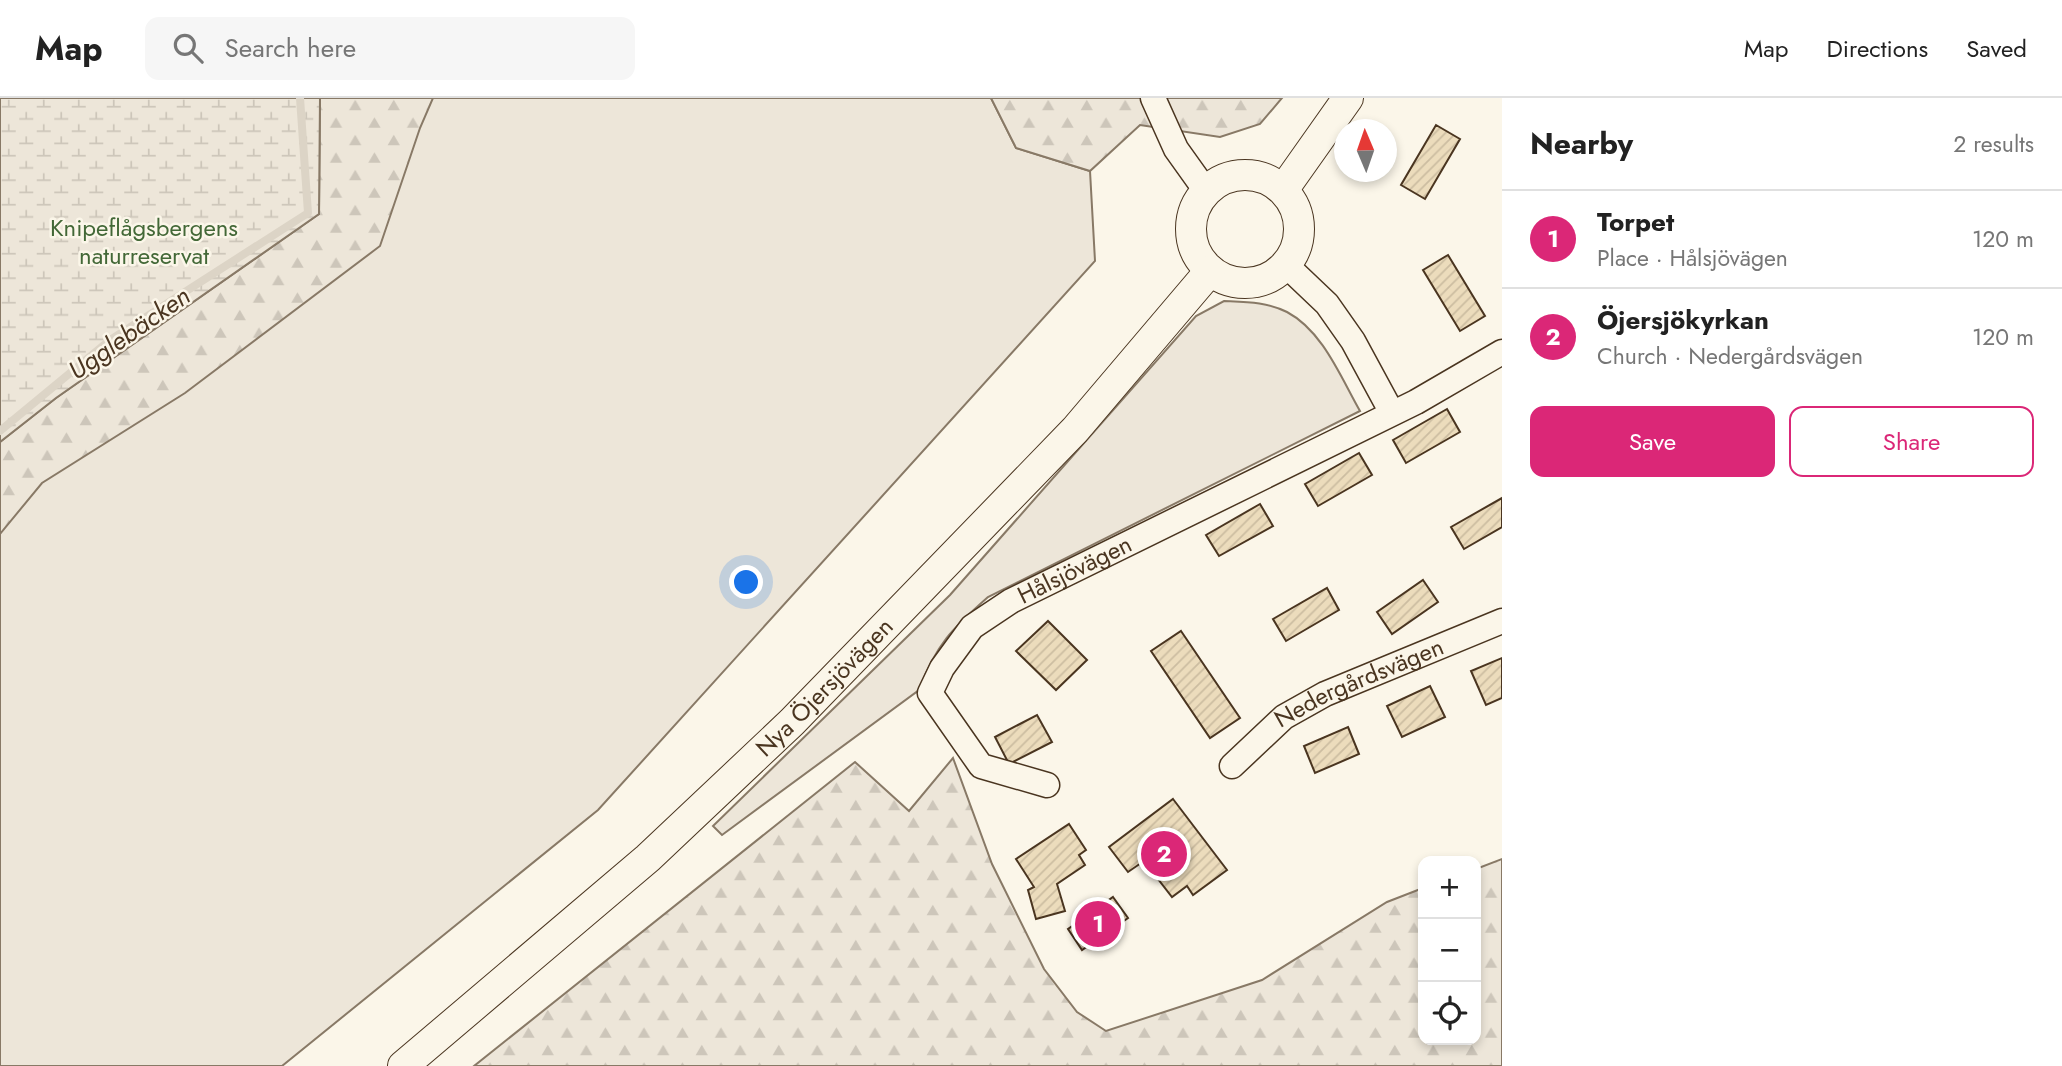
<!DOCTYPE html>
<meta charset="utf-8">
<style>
body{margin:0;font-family:Jost,sans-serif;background:#f6f6f6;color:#222}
.controls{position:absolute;right:21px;bottom:21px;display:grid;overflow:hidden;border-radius:14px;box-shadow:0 4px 10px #0003}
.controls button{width:63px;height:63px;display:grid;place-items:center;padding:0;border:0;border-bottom:2px solid #e0e0e0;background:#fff;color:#222;font:35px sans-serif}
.compass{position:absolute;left:1334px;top:21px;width:63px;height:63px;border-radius:50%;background:#fff;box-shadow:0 4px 10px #0003;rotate:358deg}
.you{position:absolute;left:747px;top:485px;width:24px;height:24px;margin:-18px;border:5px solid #fff;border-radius:50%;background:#1a73e8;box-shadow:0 0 0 10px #1a73e833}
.badge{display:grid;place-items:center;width:46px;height:46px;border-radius:50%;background:#db2777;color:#fff;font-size:23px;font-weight:700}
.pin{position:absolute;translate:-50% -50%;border:4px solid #fff;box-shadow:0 2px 7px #0006}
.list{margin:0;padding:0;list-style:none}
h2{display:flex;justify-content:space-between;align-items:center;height:91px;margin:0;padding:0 28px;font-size:30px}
h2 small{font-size:23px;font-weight:400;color:#767676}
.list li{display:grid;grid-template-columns:46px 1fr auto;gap:21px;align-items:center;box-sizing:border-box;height:98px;padding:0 28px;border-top:2px solid #e0e0e0}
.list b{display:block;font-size:26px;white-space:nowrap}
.list p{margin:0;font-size:23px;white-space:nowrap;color:#767676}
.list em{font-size:23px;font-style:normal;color:#767676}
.actions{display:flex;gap:14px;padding:21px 28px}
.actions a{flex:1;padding:16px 0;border:2px solid #db2777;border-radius:14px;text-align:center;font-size:24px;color:#db2777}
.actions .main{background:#db2777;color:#fff}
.icon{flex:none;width:38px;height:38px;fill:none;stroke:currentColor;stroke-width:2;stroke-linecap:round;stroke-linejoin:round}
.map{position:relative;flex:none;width:1502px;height:968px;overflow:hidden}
header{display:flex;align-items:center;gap:42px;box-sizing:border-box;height:98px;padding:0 35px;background:#fff;border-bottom:2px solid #e0e0e0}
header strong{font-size:33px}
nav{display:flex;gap:38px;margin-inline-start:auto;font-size:24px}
.search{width:490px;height:63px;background:#f6f6f6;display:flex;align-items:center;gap:18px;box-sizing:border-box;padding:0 24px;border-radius:14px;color:#767676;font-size:26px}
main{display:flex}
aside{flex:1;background:#fff}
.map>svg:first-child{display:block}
.green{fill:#ede6d9;stroke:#887966;stroke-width:2}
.forest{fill:url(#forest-firs);stroke:#887966;stroke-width:2}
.wetland{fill:url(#wetland-marsh);stroke:#887966;stroke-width:2}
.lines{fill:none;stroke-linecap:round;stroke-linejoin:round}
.stream{stroke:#dcd4c6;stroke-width:8}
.building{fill:url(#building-hatch);stroke:#4a3520;stroke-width:2}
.minor-casing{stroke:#4a3520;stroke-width:27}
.tertiary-casing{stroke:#4a3520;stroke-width:32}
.minor{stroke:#fbf6e9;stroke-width:24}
.tertiary{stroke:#fbf6e9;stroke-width:30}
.labels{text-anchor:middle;stroke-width:5;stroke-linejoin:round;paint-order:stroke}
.park-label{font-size:24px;fill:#436837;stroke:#fbf6e9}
.street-label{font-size:24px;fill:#4a3520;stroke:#fbf6e9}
.water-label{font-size:26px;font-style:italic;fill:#4a3520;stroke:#fbf6e9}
</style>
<header>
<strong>Map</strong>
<div class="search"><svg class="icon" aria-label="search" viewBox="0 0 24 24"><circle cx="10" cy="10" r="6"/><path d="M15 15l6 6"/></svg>Search here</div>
<nav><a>Map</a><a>Directions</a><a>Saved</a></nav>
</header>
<main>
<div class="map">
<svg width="1502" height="968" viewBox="0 0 1502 968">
<defs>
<pattern id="forest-firs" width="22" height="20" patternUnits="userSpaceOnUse" patternTransform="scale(1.75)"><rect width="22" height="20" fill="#ede6d9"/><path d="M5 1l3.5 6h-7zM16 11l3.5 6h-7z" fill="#cdc6ba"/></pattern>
<pattern id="wetland-marsh" width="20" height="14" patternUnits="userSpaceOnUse" patternTransform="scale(1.75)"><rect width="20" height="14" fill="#ede6d9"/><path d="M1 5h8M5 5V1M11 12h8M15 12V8" fill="none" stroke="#cdc6ba"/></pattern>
<pattern id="building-hatch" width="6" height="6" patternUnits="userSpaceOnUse" patternTransform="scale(1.75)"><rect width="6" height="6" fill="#ecdcbc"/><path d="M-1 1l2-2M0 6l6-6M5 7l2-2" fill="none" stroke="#ccbda1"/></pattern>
</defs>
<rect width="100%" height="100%" fill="#fbf6e9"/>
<!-- green -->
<path class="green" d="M0,0H991L1016,50L1090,73L1095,163L598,712L282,968H0Z
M1224,203C1245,204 1268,204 1287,214C1323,233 1341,280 1360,313L988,499C952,531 936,546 919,592L722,737L713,728L950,497L1196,218Z"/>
<!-- forest -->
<path class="forest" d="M320,0H433L420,30L380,148L185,295L42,385L0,436V344L56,300L319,116Z
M991,0H1282L1260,26L1220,39L1140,27L1090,73L1016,50Z
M953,660L992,766L1044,871L1077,914L1106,933L1262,882L1387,804L1423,790V942H1476V771L1502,761V968H474L855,664L909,713Z"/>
<!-- wetland -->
<path class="wetland" d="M0,0H320L319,116L56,300L0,344Z"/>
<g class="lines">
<!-- stream -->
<path class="stream" d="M0,333L110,242L308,115L300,0"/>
</g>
<!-- building -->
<path class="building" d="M1436,27L1460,41L1425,101L1401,87Z
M1448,157L1485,218L1460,233L1423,172Z
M1447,311L1460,334L1406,365L1393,342Z
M1359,355L1372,377L1318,408L1305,386Z
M1502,400V429L1464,451L1451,429Z
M1260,406L1273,428L1219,458L1206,437Z
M1423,482L1438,504L1392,536L1377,514Z
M1327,490L1339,512L1286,543L1273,521Z
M1048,523L1087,562L1056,592L1016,553Z
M1181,533L1240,620L1210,640L1151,553Z
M1502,560V600L1486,607L1471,573Z
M1430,588L1445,619L1402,639L1387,608Z
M1037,617L1052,644L1009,666L995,639Z
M1348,629L1359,656L1315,675L1304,648Z
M1173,701L1227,772L1193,797L1187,788L1172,799L1144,763L1128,774L1109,749Z
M1069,726L1086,752L1079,757L1085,767L1057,786L1065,813L1036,821L1028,792L1034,789L1016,761Z
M1113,799L1128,820L1082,852L1068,831Z"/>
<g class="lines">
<!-- minor casing -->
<g class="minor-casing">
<g id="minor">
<path d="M1153,0L1176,51L1206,93"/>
<path d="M1286,167L1327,206L1353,243L1392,315"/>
<path id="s1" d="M1232,668L1284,619L1325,596L1502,523"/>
<path id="s2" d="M1047,687L981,668L930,595L942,570L972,529L1011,503L1416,304L1502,254"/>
</g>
</g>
<!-- tertiary casing -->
<g class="tertiary-casing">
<g id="tertiary">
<circle cx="1245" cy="131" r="54"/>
<path d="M1283,92L1348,0"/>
<path id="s3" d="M403,968L648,760L792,624L1075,332L1210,173"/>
</g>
</g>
<!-- minor -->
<use href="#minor" class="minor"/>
<!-- tertiary -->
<use href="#tertiary" class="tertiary"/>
</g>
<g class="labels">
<!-- park labels -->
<g class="park-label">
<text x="144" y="138">Knipeflågsbergens<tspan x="144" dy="28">naturreservat</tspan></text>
</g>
<!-- street labels -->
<g class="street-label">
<text dy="8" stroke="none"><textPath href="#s2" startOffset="354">Hålsjövägen</textPath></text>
<text dy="8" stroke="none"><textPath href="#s3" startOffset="567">Nya Öjersjövägen</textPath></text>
<text dy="8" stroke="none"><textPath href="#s1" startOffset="154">Nedergårdsvägen</textPath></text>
</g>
<!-- water labels -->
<g class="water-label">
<text transform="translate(129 235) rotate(-35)" y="9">Ugglebäcken</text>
</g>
</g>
</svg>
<div class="controls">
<button>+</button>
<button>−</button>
<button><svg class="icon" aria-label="locate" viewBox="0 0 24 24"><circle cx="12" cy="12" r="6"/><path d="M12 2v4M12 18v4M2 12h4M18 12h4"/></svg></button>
</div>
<svg class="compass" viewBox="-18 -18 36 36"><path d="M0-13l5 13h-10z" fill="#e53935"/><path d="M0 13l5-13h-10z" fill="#767676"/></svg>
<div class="you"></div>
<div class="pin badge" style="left:1098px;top:826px">1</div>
<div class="pin badge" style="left:1164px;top:756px">2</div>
</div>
<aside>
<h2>Nearby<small>2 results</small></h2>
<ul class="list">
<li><span class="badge">1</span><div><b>Torpet</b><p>Place · Hålsjövägen</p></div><em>120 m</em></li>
<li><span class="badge">2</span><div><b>Öjersjökyrkan</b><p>Church · Nedergårdsvägen</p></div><em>120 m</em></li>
</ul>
<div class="actions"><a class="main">Save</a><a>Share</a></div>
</aside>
</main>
